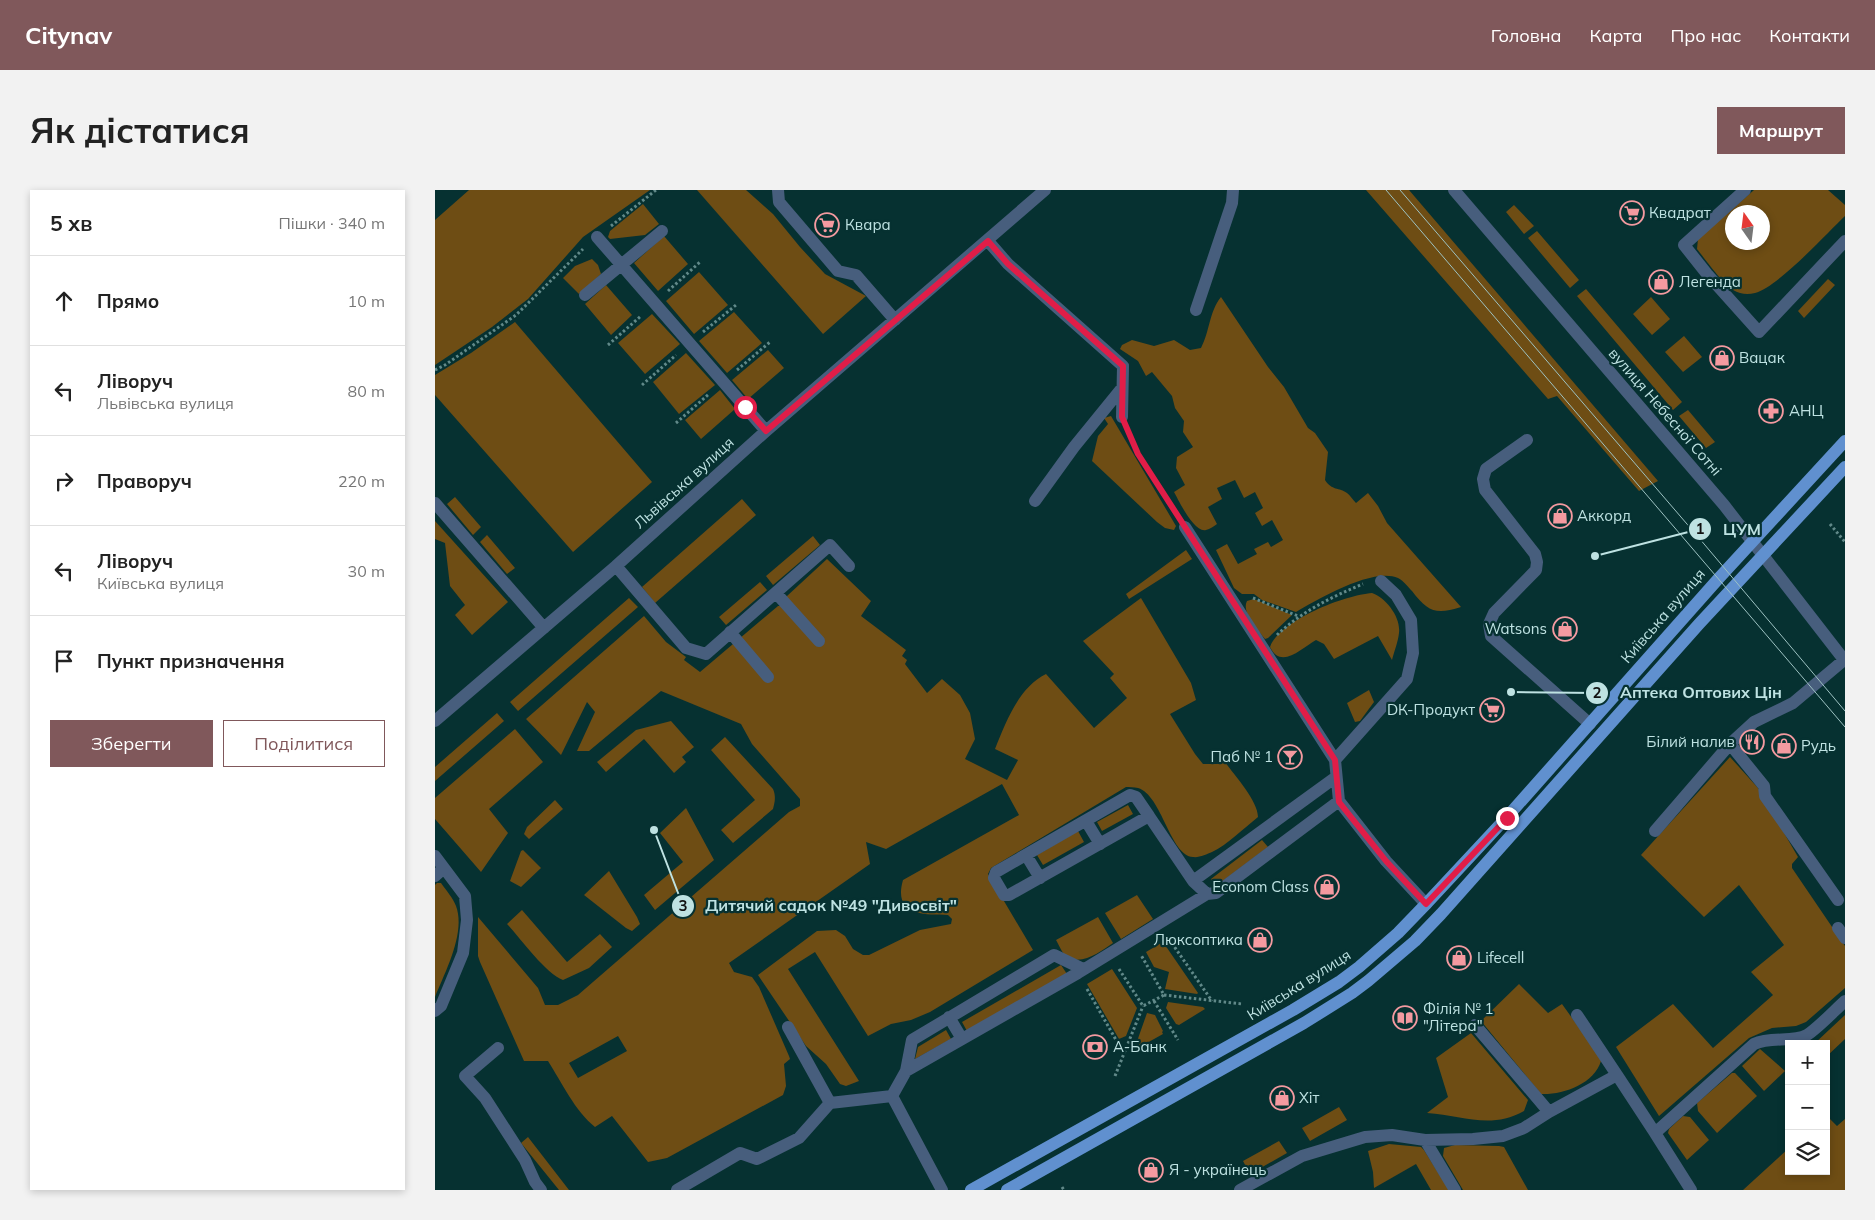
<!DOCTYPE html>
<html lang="uk">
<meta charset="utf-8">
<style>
body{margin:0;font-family:Mulish,sans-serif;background:#f2f2f2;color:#222}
.controls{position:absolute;right:15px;bottom:15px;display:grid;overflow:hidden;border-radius:0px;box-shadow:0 2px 8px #0003}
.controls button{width:45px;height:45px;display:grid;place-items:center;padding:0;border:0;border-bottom:1px solid #e0e0e0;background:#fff;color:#222;font:25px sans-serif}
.compass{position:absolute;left:1290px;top:15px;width:45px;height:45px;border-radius:50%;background:#fff;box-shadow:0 2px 8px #0003;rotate:346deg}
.stop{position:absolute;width:15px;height:15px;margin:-11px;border:4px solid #e11d48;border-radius:50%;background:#fff}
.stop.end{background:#e11d48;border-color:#fff;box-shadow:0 1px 5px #0008}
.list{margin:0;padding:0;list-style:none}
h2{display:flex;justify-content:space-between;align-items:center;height:65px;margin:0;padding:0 20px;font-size:21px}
h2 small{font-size:16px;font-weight:400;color:#767676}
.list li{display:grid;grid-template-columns:32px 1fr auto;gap:15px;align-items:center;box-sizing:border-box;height:90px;padding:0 20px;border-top:1px solid #e0e0e0}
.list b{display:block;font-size:19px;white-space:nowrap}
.list p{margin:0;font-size:16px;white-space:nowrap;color:#767676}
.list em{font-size:16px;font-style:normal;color:#767676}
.actions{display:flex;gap:10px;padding:15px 20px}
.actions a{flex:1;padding:11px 0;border:1px solid #80585b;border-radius:0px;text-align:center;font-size:18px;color:#80585b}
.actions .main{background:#80585b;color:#fff}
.icon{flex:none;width:28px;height:28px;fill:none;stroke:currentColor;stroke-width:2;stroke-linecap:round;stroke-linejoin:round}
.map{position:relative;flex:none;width:1410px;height:1000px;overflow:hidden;border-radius:0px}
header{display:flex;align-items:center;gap:30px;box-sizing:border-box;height:70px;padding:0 25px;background:#80585b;color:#fff}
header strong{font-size:24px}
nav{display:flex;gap:28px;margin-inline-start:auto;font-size:18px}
.intro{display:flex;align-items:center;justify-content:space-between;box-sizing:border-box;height:120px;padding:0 30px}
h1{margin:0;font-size:35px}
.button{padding:12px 22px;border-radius:0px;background:#80585b;color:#fff;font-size:18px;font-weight:700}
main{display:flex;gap:30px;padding:0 30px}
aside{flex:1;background:#fff;border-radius:0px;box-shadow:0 2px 8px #0003}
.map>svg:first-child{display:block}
.green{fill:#6e4d14;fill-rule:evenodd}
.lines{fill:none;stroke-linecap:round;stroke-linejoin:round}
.path{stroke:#618989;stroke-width:3;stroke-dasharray:2.5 2.5;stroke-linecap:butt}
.minor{stroke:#475e7d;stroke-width:12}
.major{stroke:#6090cf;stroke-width:12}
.tram{stroke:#9dc2c2;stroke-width:1}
.route{stroke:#e11d48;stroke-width:6}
.labels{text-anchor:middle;stroke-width:4.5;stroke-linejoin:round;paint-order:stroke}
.poi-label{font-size:15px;fill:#bee2e2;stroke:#063131;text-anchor:start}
.street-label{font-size:15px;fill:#bee2e2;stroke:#063131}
.leader{fill:none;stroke:#bee2e2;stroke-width:2}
.callout-dot{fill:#bee2e2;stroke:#063131;stroke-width:2}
.mark-label{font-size:15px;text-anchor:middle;font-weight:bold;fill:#111}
.callout-label{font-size:16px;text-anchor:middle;font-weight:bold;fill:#bee2e2;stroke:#063131;stroke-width:4.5;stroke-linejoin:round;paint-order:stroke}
</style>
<header>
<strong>Citynav</strong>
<nav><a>Головна</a><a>Карта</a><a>Про нас</a><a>Контакти</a></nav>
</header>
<div class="intro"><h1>Як дістатися</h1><a class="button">Маршрут</a></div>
<main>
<aside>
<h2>5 хв<small>Пішки · 340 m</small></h2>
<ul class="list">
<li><svg class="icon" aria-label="ahead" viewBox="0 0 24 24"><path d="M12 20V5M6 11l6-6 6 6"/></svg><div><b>Прямо</b></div><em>10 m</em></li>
<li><svg class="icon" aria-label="left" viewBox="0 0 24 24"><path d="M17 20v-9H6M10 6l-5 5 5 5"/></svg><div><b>Ліворуч</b><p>Львівська вулиця</p></div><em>80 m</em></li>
<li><svg class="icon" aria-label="right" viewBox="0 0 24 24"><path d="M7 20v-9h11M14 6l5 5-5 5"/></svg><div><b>Праворуч</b></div><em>220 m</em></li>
<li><svg class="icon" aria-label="left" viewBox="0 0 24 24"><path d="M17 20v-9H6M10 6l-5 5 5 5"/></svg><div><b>Ліворуч</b><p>Київська вулиця</p></div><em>30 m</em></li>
<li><svg class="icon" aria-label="arrive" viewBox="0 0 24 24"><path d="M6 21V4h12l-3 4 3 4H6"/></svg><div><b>Пункт призначення</b></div></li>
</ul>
<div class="actions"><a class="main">Зберегти</a><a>Поділитися</a></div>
</aside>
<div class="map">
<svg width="1410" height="1000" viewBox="0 0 1410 1000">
<rect width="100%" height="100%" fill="#063131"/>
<!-- green -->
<path class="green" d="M34,0H215L148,47L93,109L57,137L0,175V30Z
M262,0H311L338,24L365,57L390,84L431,106L388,144Z
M931,0H974L1223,291L1204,301L1122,206L1113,209Z
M1319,0H1393L1410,15V26C1391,44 1343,97 1320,103C1312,105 1305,104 1298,100C1288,94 1270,69 1262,59L1263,49ZM1298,22H1328V52H1298Z
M208,14L224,34L210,45L175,49L173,47L175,41Z
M1079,15L1099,36L1089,44L1071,22Z
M1102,41L1144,90L1135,98L1093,48Z
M229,46L253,74L223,101L199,73Z
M157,69L163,75L166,84L144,104L128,88L140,76Z
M264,82L293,115L259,144L231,111Z
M1393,89L1400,95L1369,128L1363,121Z
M171,95L197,125L176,145L150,114Z
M1151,99L1247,212L1238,220L1142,106Z
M786,107L833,177L849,197L873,238L880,243L893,262L890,290C897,301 904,297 912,303C915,305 918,310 921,313L933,303L943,316L952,333L1026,417C1001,425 993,422 977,401C973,397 969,391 963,388C938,377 883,409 861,422L827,410L819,404H807L799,398L781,360L792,354L803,374L822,364L819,359L833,352L836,357L848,350L837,330L827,336L820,323L828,318L820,302L809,308L800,290L782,298L787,309L773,317L782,334C779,336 775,339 771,340C759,343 744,311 739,302L750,295L741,278L742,267L758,257L748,242L749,231L740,218L737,206L717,182L711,186L703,171L685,159L687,155L697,150L719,156L739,150L755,160L766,158C775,141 774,122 786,107Z
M1216,107L1235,129L1217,145L1198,124Z
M299,122L327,153L292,183L264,151Z
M217,124L245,154L210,184L183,153Z
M80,132L217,292L138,362L0,205V185L36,163Z
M1249,146L1267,167L1248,182L1230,162Z
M333,160L349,178L313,209L297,190Z
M251,163L280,195L244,224L218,192Z
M285,200L300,219L266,249L250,230Z
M1253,220L1280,252L1271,258L1244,226Z
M676,226L741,336L739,340L730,338L722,332L657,271L663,246L673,234L669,228Z
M20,307L46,337L38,345L12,314Z
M307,309L321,325L220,413L207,397Z
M0,331L73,412L37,445L20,425L30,415L15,396L10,353L0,349Z
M52,345L80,378L72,384L45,352Z
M378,346L385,355L338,395L331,386Z
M751,360L757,369L694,409L691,404Z
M392,369L436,411L426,426L471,460L467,466L472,470L470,474L492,503L507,489L525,505L535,523L540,549L530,569L572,590L583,570L560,559C571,532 584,497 611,484L659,538L692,508L675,488L679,484L648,451L706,408L756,493L761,510L735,524L760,564L768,574H782L790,572C800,586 823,611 823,627C809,638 792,655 777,662C772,664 764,668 758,667C735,666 727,605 703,598C699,597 694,597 691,597L556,678L553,684L598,760L495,822L476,830L456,834L433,846L380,762L353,779L424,891L411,896L405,894L391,874L371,856L323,785L382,741L401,740L410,746L418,759L428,765H434L485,740L516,734L517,729L513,725C487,725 458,725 468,690L584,625L567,594L451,659L431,652L435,674L294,773L299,782L317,787L324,797L354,866L355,869L349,874L351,896L348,905L232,968L213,972L177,926L160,937C140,921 127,893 113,871H89L45,772L43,766V727L103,798L110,815H123L143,805L354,622L365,616V609L317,554L306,534L226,501L154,561H142L160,522L152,512L126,565L91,529L209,426L231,452L251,467L249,470L265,482L343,416H346L352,406ZM183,846L192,861L143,888L134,873Z
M325,392L332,400L291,435L284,427Z
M937,403C951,408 966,427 964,443C963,452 959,462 957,470L943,446L899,469L889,454L881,450C867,458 846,480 835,457C845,430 910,405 937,403Z
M194,408L203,417L83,521L75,512Z
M819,409L857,425L833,448L830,449C823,440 806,422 812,411Z
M934,500L939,512L925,531L920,532L912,513Z
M62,523L69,531L0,591V577Z
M236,531L259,557L247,567L251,572L239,583L209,549L171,582L162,572L201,540Z
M80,539L108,572L54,619L73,643L46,682L0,629V608Z
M290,547L338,599C341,606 340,612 338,619L298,653L286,640L320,610L276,560Z
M1295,567L1323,598L1363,667L1357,674V678L1410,756V798L1371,832L1361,836L1337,838L1314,848L1224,926L1181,857L1238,814L1278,858L1338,805L1316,782L1349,755L1304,695L1269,727L1206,665Z
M120,610L128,619L94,649L89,644L92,637Z
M693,615L698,624L667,641L662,632Z
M251,618L279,670L220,720L209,705L248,672L225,643Z
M643,641L649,652L608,675L602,665Z
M827,650L833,657L781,696L776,689Z
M88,660L106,678L86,697L75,691L86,661Z
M174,681L202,727L205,734L197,741L191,738L149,705Z
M2,693H6C11,700 18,708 21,716C31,743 10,782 0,807V695Z
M702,705L718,729L686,749L670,723Z
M87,720L132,772L165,744L177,757L154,778L128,790C111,784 85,748 72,734Z
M663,727L678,753C666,761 646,777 631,766C627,763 624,755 621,750Z
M728,752L763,803L762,804L730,799L734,782L719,777L711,762Z
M626,775L632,784L532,841L527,832Z
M677,779L702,818L691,846L684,849L652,794Z
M1084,794L1113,823L1127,814L1160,860L1166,871C1159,894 1128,905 1106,904L1046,831Z
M733,812L768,817L770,819L744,835L741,834L731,818Z
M712,823L720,825L728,841L727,842L728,844L701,859L700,857Z
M1410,825V849L1391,867V854H1379Z
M511,840L516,849L480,869L483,857Z
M1036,843L1093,910L1089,921C1055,940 1027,925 992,923L1013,907L1001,868Z
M1325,859L1350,881L1329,901L1307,876Z
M1297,883H1300L1322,906L1282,943L1263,921L1262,913Z
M904,917L912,930L875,951L867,938Z
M1391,925L1402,936L1410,929V1000H1308L1354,958V981H1391Z
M1248,926L1255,927L1274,950L1252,970L1233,943L1234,939Z
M93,947L134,1000H124L86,953Z
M844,951L852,963L815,984L808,971Z
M954,954L986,957L989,960L1014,1000H996L981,974L939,998L938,982L933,961Z
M1020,955L1064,956L1069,957L1093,1000H1028L1008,966L1009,958Z"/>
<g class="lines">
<!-- path -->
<path class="path" d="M176,36L221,0
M233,101L265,72
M268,142L301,115
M173,155L206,126
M0,180L10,175L81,125L148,59
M302,180L335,152
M207,195L241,165
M241,233L274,204
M694,243L703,264L740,322
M1395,334L1410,352
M818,408L863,426
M842,445C866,422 896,407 928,394
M734,749L777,811
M684,779L708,816L729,805L706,765
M652,799L689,864
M729,805L807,814
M719,811L743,850
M680,886L708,816
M627,997L629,1000"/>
<!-- minor -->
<path class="minor" d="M343,0L344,12L403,81L421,85L460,130
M1019,0L1289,315L1410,471
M1310,0L1249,55L1272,84L1324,142L1410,51
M162,47L331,241
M553,51L573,74L688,176L687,227
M150,105L227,41
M761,120L797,13L798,0
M1092,250L1051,279L1048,289L1050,300L1100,364L1102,372L1101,380L1059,423L1054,434L1056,446L1155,534
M600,311L639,257L687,198
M0,313L109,438
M750,337L900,570L904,611L951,671L991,714
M181,376L251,458L271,464L395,355L414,376
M341,403L384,451
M295,442L333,487
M0,531L181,376L331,241L610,0
M900,570L972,489L978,463L976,430L961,405L946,391
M714,626L701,607L695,605L561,682L559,688L569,705H574L714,626L758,691L772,704L781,703L904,611
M651,631L665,654
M1220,641L1295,554
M591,665L605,688
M0,666L9,678L0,686
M758,691L901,587
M1403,710L1330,606L1329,596L1295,554L1319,532L1358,513L1409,470
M1403,738L1410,748
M0,821L6,816L28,763L32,730L30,706L9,678
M1142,825L1182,885
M514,827L527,849
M1040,835L1114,922
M353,837L395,913
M63,858L30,886L50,908L90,970L100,992L106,1000
M471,881L477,850L619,765L648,779
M457,906L471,881L643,783L772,704
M457,906L507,1000
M990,950L1020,1000
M242,1000L305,963L322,969L364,948L395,913L457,906
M805,1000L867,966L930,947L957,945L990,950L1038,949L1068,946L1089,938L1114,922L1182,885L1220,943
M1256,1000L1220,943L1319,854C1336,846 1358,853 1372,845C1383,838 1400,820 1410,811"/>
<!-- major -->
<path class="major" d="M536,1000L858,820L904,792L924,777L963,743L991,714L1072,627L1284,388L1410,251
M572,1000L869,833L917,803L933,791L980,751L1006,724L1264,434L1410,277"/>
<!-- tram -->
<path class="tram" d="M951,0L1410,537
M965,0L1264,348L1410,521"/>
</g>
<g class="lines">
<!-- route -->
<path class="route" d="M310,217L331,241L553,51L573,74L688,176L687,227L703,264L900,570L904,612L951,671L991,714L1072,628"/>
</g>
<!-- icons -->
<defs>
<g id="supermarket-ring" transform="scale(1.25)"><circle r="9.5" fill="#063131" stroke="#f49aa0" stroke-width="1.5"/><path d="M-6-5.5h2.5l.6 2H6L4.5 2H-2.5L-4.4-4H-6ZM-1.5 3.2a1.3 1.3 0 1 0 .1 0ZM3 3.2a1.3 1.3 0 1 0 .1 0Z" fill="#f49aa0"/></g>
<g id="shop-ring" transform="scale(1.25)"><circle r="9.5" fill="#063131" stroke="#f49aa0" stroke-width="1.5"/><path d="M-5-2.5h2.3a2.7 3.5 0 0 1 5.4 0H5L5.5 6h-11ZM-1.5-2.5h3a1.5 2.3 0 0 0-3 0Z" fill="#f49aa0"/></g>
<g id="pharmacy-ring" transform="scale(1.25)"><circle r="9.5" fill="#063131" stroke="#f49aa0" stroke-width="1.5"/><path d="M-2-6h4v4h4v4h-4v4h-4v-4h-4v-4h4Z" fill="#f49aa0"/></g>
<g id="restaurant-ring" transform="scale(1.25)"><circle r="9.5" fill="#063131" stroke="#f49aa0" stroke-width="1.5"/><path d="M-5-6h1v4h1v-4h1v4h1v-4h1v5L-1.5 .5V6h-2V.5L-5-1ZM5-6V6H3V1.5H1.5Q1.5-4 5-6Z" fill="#f49aa0"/></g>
<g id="bar-ring" transform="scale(1.25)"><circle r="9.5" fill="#063131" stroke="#f49aa0" stroke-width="1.5"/><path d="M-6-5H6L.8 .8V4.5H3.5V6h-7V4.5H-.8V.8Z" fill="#f49aa0"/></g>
<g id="library-ring" transform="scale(1.25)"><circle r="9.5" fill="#063131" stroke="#f49aa0" stroke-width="1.5"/><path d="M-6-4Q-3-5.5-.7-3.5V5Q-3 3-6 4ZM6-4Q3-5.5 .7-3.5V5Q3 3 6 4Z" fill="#f49aa0"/></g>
<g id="bank-ring" transform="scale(1.25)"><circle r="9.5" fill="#063131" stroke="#f49aa0" stroke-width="1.5"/><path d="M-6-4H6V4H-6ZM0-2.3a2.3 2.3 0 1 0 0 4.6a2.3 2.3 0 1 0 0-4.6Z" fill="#f49aa0"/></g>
</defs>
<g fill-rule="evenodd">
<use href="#supermarket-ring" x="1197" y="23"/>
<use href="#supermarket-ring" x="392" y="35"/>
<use href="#shop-ring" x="1226" y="92"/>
<use href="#shop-ring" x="1287" y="168"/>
<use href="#pharmacy-ring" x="1336" y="221"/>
<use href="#shop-ring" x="1125" y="326"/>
<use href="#shop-ring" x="1130" y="439"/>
<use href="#supermarket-ring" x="1057" y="520"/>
<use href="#restaurant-ring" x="1317" y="552"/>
<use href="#shop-ring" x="1349" y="556"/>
<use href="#bar-ring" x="855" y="567"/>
<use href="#shop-ring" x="892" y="697"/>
<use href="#shop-ring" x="825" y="750"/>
<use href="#shop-ring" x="1024" y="768"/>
<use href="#library-ring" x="970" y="828"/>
<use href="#bank-ring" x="660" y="857"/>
<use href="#shop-ring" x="847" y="908"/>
<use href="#shop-ring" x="716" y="980"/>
</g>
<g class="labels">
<!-- poi labels -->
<g class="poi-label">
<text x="1214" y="28">Квадрат</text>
<text x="410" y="40">Квара</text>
<text x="1244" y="97">Легенда</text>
<text x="1304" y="173">Вацак</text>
<text x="1354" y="226">АНЦ</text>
<text x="1142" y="331">Аккорд</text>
<text x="1112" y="444" text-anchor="end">Watsons</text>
<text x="1040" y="525" text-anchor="end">DК-Продукт</text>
<text x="1300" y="557" text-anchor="end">Білий налив</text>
<text x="1366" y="561">Рудь</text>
<text x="838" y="572" text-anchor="end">Паб № 1</text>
<text x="874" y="702" text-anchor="end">Econom Class</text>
<text x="808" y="755" text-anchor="end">Люксоптика</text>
<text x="1042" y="773">Lifecell</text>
<text x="988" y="824">Філія № 1<tspan x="988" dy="17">"Літера"</tspan></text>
<text x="678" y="862">А-Банк</text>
<text x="864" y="913">Хіт</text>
<text x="734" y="985">Я - українець</text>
</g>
<!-- street labels -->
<g class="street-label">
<text transform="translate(1230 222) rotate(49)" y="5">вулиця Небесної Сотні</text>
<text transform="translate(249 293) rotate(-42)" y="5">Львівська вулиця</text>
<text transform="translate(1228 426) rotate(-49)" y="5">Київська вулиця</text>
<text transform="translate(864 795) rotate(-32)" y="5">Київська вулиця</text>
</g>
</g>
<!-- callouts -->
<path class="leader" d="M1160 366L1265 339M1076 502L1162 503M219 640L248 716"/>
<g class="callout-dot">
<circle cx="1160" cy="366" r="5"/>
<circle cx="1076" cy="502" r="5"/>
<circle cx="219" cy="640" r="5"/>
<circle cx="1265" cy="339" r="12"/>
<circle cx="1162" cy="503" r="12"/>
<circle cx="248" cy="716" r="12"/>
</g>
<g class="mark-label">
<text x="1265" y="344">1</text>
<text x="1162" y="508">2</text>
<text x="248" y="721">3</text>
</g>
<g class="callout-label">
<text x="1307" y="345">ЦУМ</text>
<text x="1266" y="508">Аптека Оптових Цін</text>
<text x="396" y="721">Дитячий садок №49 "Дивосвіт"</text>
</g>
</svg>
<div class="controls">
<button>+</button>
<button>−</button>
<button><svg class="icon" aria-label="layers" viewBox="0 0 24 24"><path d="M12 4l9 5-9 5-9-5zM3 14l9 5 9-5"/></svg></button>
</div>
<svg class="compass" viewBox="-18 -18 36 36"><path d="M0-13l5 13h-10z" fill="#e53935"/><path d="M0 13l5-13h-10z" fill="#767676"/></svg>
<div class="stop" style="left:310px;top:217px"></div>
<div class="stop end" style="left:1072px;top:628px"></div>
</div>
</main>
